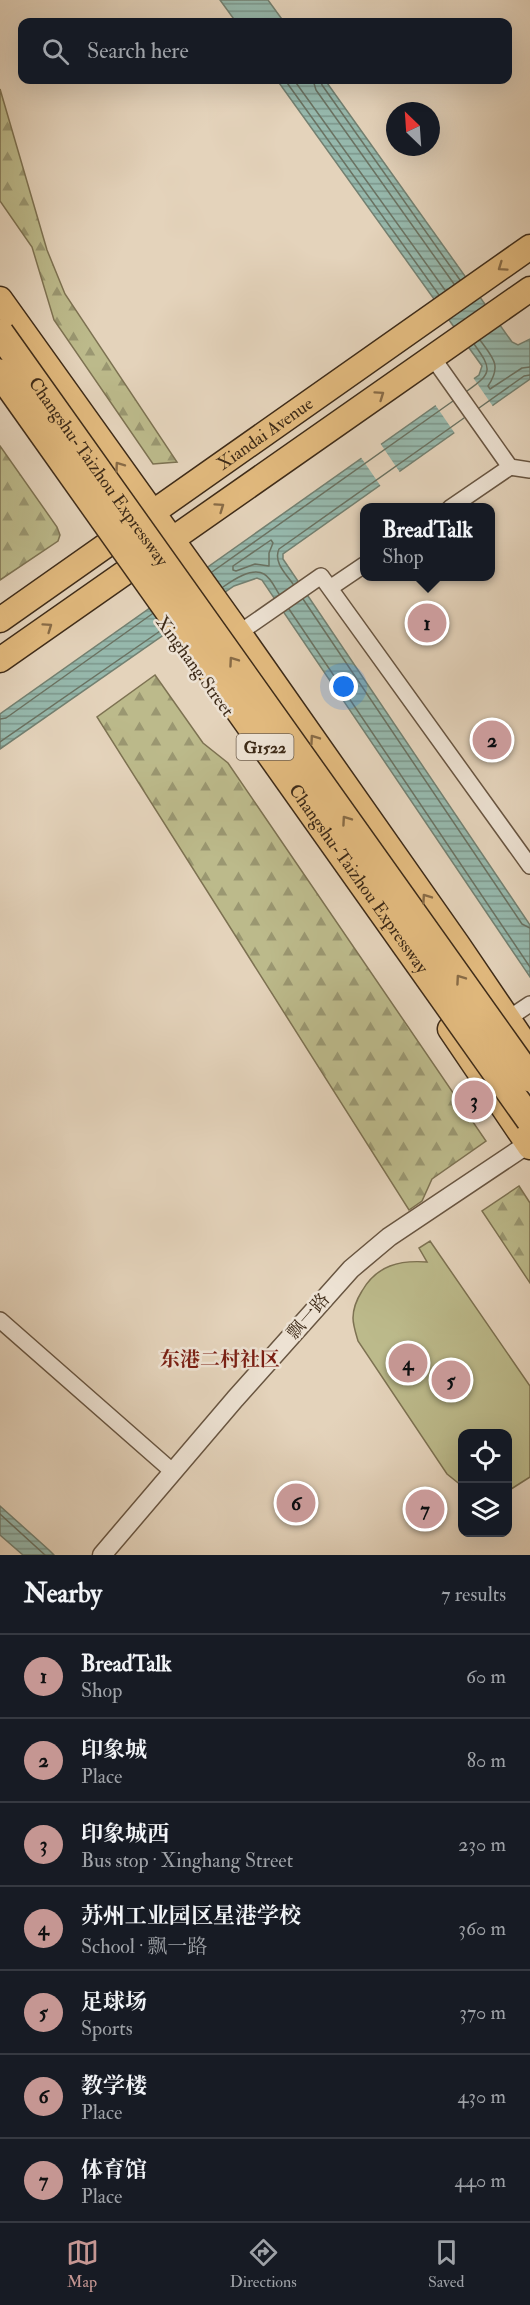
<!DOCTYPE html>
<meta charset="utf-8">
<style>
body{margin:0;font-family:"IM FELL Double Pica","Noto Serif SC",serif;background:#20242c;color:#f1f3f6}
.controls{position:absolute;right:18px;bottom:18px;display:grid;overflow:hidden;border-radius:12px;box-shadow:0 6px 24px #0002}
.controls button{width:54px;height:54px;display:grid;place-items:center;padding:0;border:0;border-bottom:2px solid #363941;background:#171b24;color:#f1f3f6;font:30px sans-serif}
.compass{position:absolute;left:386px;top:102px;width:54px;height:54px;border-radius:50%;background:#171b24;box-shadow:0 6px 24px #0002;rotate:335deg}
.you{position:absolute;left:344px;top:687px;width:21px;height:21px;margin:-15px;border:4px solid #fff;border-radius:50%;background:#1a73e8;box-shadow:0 0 0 9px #1a73e833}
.badge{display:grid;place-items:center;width:39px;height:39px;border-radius:50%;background:#c59692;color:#111;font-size:20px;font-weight:700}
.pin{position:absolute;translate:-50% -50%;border:3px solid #fff;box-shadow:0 2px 6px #0006}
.popup{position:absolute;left:360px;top:503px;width:135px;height:78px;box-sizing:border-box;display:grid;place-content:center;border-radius:12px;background:#171b24;filter:drop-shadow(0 2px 4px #0005);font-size:20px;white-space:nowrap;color:#9ea1a6}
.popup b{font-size:22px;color:#f1f3f6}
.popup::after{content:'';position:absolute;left:50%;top:100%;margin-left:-12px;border:12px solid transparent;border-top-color:#171b24}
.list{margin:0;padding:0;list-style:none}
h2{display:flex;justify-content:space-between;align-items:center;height:78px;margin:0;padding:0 24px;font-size:26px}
h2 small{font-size:20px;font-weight:400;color:#9ea1a6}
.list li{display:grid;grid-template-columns:39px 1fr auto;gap:18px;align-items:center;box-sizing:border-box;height:84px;padding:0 24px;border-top:2px solid #363941}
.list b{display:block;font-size:22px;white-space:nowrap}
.list p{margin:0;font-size:20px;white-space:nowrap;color:#9ea1a6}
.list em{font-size:20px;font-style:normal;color:#9ea1a6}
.icon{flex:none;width:33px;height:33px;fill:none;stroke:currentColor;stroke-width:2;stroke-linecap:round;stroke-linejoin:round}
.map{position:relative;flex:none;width:530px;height:1555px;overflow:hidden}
.search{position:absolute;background:#171b24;box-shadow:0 6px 24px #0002;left:18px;right:18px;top:18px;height:66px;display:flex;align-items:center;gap:15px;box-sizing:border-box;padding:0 21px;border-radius:12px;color:#9ea1a6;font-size:22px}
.sheet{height:666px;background:#171b24}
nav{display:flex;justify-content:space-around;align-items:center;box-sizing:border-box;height:84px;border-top:2px solid #363941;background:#171b24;font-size:16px;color:#9ea1a6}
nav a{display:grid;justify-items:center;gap:3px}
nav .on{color:#c59692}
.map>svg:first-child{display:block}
.forest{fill:url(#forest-firs);stroke:#7d7252;stroke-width:1.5}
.pitch{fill:#bcba8b;stroke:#7d7252;stroke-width:1.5}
.water{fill:url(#water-rules);stroke:#738071;stroke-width:1.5}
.pier{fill:#e4d3bb}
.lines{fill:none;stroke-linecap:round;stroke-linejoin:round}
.shore{stroke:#6a7262;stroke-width:1.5}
.minor-casing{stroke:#685541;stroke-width:18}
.tertiary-casing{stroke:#685541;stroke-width:21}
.primary-casing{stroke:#3e2b18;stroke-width:27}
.minor{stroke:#ede2d3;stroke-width:15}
.tertiary{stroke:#ede2d3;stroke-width:18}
.primary{stroke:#e2ba7e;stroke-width:24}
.motorway-bridge-casing{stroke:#3e2b18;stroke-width:30;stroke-linecap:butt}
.motorway-bridge{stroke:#e2ba7e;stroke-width:27}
.oneway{stroke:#886b46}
.labels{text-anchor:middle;stroke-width:5;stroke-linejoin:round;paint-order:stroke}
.shield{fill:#ede2d3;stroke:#726250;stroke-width:1.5}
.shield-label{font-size:16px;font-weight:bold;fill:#3e2b18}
.street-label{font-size:18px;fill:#3e2b18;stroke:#ede2d3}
.neighbourhood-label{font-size:20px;font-weight:bold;fill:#7a1f14;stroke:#ede2d3}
</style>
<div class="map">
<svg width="530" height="1555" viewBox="0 0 530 1555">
<defs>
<pattern id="forest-firs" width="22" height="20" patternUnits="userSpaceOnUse" patternTransform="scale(1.5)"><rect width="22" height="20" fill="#bcba8b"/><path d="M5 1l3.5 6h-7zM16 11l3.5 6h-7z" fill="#9a9771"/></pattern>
<pattern id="water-rules" width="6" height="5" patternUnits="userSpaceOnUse" patternTransform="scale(1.5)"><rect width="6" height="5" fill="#96b8ac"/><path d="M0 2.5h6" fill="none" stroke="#7c968b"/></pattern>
</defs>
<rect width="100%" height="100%" fill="#e4d3bb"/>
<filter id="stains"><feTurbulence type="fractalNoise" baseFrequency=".00333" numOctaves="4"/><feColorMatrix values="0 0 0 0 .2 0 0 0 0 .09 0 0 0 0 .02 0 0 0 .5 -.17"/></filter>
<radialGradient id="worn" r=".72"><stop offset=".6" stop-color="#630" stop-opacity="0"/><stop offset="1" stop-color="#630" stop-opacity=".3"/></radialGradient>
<!-- forest -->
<path class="forest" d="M0,89L47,250L65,294L177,462L153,464L54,320L32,247L0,201Z
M0,446L57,527L60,535L58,541L0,580Z
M155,675L203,743L228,763L486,1141L432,1179L422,1201L409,1210L97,717Z
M519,1186L530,1203V1283L482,1211Z"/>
<!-- pitch -->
<path class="pitch" d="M430,1241L530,1386V1477L508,1491V1434H462V1486L447,1474L358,1341C356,1334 353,1325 353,1318C353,1307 357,1299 362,1291C377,1265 400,1260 427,1262L419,1248Z"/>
<!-- water -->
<path class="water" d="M220,0H268L284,22H236Z
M277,80H325L512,342L518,345L530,339V379L283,554V559L530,925V977L262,580L257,578L234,586L0,749V714L479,375L482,366Z
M0,1506L49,1550L54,1555H23L0,1535Z"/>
<!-- pier -->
<path class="pier" d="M472,376L494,408L456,435L434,403Z
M380,443L401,474L382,488L360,456Z"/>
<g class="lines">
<!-- shore -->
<path class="shore" d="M285,80L439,295
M294,80L445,290
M313,80L316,90L454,284
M320,80L322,85L460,280
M480,340C493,358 502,365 488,386L490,389L522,368L530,367
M467,391C493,373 492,369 474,344
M479,408L524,376L530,375
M271,540L273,543L269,553V566L255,564L236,571L233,570V566Z
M212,572L453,401
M293,584C286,574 273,562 279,549L464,418
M223,587C233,580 252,567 264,574C271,578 275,588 279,594
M303,599L522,924L530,928
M289,609L530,967
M0,719L6,718L152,614
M0,742L163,629
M0,1514L45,1555"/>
<!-- minor casing -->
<g class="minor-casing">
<path id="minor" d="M433,358L510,467
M450,508L510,467L530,470
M330,588L364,565
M239,633L321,576L530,866
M509,1018L530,1004
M0,1320L172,1471"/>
</g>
<!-- tertiary casing -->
<g class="tertiary-casing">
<path id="tertiary" d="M102,1555L235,1399L351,1269L389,1237L528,1144"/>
</g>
<!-- primary casing -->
<g class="primary-casing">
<g id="primary">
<path d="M0,299L239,633L458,945L530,1051"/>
<path id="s1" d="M0,620L530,247"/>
<path d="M0,660L530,289"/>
<path d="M450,1029L530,1147"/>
</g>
</g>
<!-- minor -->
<use href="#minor" class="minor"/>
<!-- tertiary -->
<use href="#tertiary" class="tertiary"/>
<!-- primary -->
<use href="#primary" class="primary"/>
<!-- motorway-bridge casing -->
<g class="motorway-bridge-casing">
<g id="motorway-bridge">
<path id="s2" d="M0,333L530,1078"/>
<path id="s3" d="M0,373L530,1120"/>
</g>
</g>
<!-- motorway-bridge -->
<use href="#motorway-bridge" class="motorway-bridge"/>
</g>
<!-- one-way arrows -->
<defs><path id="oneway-chevron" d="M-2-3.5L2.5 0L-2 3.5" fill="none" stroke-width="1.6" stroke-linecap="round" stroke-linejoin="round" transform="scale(1.5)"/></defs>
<g class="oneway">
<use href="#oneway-chevron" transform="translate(502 267) rotate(145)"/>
<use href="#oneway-chevron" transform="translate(380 395) rotate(-35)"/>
<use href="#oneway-chevron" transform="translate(119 466) rotate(-126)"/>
<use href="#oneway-chevron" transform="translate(220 507) rotate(-35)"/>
<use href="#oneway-chevron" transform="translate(48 627) rotate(-35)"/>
<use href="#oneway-chevron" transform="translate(233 661) rotate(-125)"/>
<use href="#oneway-chevron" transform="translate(314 739) rotate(-125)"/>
<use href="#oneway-chevron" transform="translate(346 820) rotate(-125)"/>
<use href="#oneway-chevron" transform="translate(426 898) rotate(-125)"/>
<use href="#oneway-chevron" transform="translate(460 979) rotate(-125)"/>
</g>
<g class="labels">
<!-- shield labels -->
<rect class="shield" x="236.5" y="734" width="57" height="26" rx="4.5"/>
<g class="shield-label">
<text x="265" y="753">G1522</text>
</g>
<!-- street labels -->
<g class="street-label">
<text dy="6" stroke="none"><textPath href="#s1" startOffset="324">Xiandai Avenue</textPath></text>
<text dy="6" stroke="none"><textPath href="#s2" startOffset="170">Changshu-Taizhou Expressway</textPath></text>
<text transform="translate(195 666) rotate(54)" y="6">Xinghang Street</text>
<text dy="6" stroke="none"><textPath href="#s3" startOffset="620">Changshu-Taizhou Expressway</textPath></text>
<text transform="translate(308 1316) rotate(-49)" y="6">飘一路</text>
</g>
<!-- neighbourhood labels -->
<g class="neighbourhood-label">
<text x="220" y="1366">东港二村社区</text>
</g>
</g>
<rect width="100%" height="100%" filter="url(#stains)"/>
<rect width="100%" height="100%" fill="url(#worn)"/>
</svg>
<div class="controls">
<button><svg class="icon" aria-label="locate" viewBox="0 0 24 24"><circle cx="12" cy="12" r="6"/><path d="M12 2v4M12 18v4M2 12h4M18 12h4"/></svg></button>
<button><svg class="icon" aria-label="layers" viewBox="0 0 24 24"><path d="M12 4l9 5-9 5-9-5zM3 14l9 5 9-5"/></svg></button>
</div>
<svg class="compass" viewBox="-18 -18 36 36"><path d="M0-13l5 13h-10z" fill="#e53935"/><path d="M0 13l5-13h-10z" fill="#9ea1a6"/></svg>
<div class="you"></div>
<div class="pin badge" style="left:427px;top:623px">1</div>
<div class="popup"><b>BreadTalk</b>Shop</div>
<div class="pin badge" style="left:492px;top:740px">2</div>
<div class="pin badge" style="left:474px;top:1100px">3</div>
<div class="pin badge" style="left:408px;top:1363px">4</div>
<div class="pin badge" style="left:451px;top:1380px">5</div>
<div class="pin badge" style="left:296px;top:1503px">6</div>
<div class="pin badge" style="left:425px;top:1509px">7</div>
<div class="search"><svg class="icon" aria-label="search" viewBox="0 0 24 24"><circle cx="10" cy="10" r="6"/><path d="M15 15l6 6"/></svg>Search here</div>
</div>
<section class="sheet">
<h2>Nearby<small>7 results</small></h2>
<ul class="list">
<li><span class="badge">1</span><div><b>BreadTalk</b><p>Shop</p></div><em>60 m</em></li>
<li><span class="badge">2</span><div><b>印象城</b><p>Place</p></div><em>80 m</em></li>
<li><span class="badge">3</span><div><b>印象城西</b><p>Bus stop · Xinghang Street</p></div><em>230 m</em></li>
<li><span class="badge">4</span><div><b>苏州工业园区星港学校</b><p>School · 飘一路</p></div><em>360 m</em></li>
<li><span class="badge">5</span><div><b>足球场</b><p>Sports</p></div><em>370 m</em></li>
<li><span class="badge">6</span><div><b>教学楼</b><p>Place</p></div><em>430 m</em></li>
<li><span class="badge">7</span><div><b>体育馆</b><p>Place</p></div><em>440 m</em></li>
</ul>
</section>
<nav>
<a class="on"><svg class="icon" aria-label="map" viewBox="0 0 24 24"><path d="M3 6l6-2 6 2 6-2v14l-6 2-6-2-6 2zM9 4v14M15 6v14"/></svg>Map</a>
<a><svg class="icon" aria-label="directions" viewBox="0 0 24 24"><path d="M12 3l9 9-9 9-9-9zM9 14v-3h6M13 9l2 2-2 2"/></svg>Directions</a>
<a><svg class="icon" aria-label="saved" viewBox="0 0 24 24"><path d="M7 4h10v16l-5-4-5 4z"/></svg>Saved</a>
</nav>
